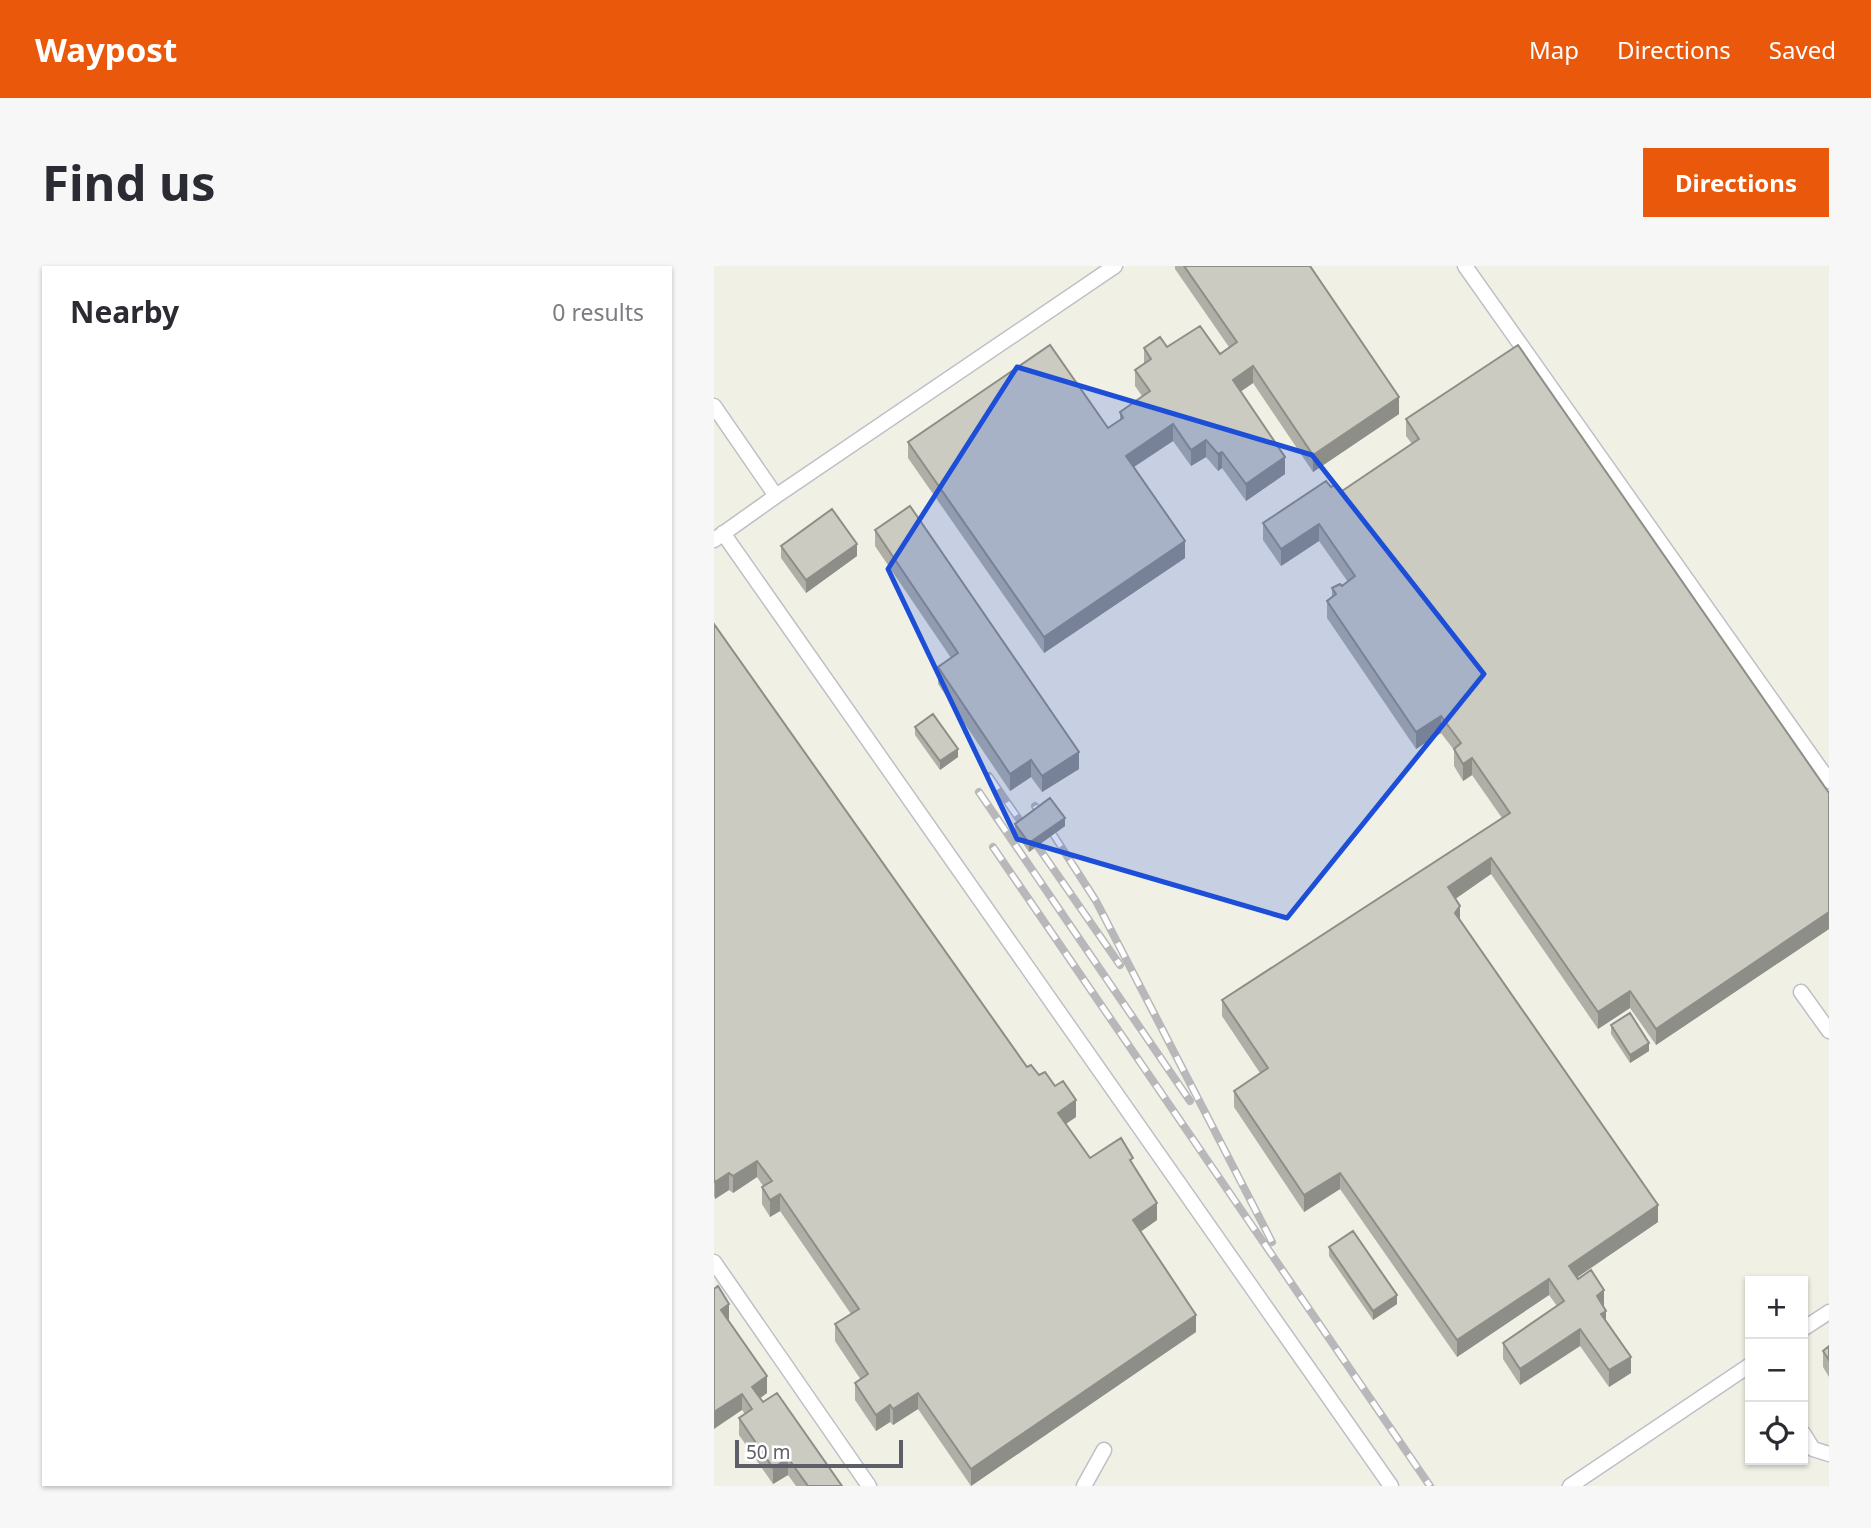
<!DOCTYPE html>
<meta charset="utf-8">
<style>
body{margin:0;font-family:"Noto Sans",sans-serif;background:#f7f7f7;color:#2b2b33}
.controls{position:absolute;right:21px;bottom:21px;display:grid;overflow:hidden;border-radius:0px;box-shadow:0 2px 5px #0004}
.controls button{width:63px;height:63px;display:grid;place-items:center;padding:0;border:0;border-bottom:2px solid #e1e1e2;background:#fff;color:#2b2b33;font:35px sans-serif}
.scale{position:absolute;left:21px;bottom:18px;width:168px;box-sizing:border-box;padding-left:7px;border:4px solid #5c5f67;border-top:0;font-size:19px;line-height:24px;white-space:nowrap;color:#5c5f67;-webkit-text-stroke:5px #fff;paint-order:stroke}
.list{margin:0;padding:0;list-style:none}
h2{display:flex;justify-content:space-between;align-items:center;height:91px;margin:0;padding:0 28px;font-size:30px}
h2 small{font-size:23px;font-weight:400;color:#7c7c81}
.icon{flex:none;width:38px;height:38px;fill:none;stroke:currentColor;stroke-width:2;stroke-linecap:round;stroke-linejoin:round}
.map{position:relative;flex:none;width:1115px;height:1220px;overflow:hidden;border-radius:0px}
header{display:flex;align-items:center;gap:42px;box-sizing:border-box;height:98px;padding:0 35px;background:#ea580c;color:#fff}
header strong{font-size:33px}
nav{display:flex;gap:38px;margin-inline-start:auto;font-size:24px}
.intro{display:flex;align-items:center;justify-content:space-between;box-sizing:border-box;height:168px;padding:0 42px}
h1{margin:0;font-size:49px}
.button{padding:18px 32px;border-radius:0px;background:#ea580c;color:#fff;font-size:24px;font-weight:700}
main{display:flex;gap:42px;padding:0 42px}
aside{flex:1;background:#fff;border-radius:0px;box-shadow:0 2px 5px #0004}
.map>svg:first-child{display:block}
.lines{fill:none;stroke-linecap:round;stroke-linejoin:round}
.service-casing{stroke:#bec0c7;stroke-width:17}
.service{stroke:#fff;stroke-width:14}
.rail-casing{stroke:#b8b8ba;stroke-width:8}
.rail{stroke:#fff;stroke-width:5;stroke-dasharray:16;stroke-linecap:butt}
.wall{fill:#afafa7}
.shaded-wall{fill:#8e8e88}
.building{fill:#cbcbc2;stroke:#8e8e88;stroke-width:2}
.marked{fill:#1d4ed8;fill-opacity:0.2;stroke:#1d4ed8;stroke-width:5;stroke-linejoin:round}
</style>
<header>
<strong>Waypost</strong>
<nav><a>Map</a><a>Directions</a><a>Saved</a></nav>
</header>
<div class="intro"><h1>Find us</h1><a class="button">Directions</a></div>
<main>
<aside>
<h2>Nearby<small>0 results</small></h2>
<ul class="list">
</ul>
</aside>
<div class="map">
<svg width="1115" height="1220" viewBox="0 0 1115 1220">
<rect width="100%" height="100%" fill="#f0f0e5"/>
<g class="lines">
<!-- service casing -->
<g class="service-casing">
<path id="service" d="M751,0L1115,515
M0,140L62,230L0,274
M62,230L401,0
M9,267L677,1220
M1087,726L1115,765
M0,996L155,1220
M1089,1063L1115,1046
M1089,1167L1099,1183L1115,1188
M370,1220L390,1184
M856,1220L1036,1099"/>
</g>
<!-- service -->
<use href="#service" class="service"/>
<!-- rail casing -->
<g class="rail-casing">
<path id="rail" d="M275,510L406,699
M265,526L476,835
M321,540L382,635L558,976
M279,581L716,1220"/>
</g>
<!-- rail -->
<use href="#rail" class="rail"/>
</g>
<!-- wall -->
<path class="wall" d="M461,0H596L685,148L599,206L539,117L527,125L571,208L532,235L508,202L504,205L492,191L477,200L459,175L420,201L471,292L330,387L194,192V176L394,162L406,154V146L428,130L421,120V104L430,98V82L453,81L506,88L515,81L461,3Z
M692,153L1115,527V663L942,779L916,742L884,763L777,608L741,633L746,655L944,956L863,1011L890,1041L892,1055L917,1107L895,1121L866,1080L806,1119L789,1093V1077L843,1040L835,1029L743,1091L626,923L590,946L520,841V825L546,807L508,750V734L788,552L758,509L749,515L740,500V484L727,467L702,483L613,352V335L618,331V322L628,320L634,316L605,275L567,300L549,274V257L617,221L628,225L698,178L692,170Z
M161,264L365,503L328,526L317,511L296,525L224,418V401L237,392L161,280Z
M67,280L143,290L92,327L67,292Z
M0,358L313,801L325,809L362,851L352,858L376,892L419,900L443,954L426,966L482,1066L257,1220L204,1143L179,1159L176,1156L162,1165L141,1134V1117L147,1114L121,1075V1058L137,1048L66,945L56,951L48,938V921L49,920L43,911L19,927L15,924L1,933L0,930Z
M201,461L244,491L226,504L201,469Z
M301,558L351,560L315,586L301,566Z
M897,759L935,785L916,797L897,768Z
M615,981L683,1038L659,1054L615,990Z
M0,1023L15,1054V1055L53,1127L46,1132L128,1220H82L74,1209L59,1218L25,1169V1152L31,1148L28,1144Z
M1115,1080V1111L1109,1101V1085Z"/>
<!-- shaded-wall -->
<path class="shaded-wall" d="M539,100V117L519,131V114Z
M685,131V148L599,206V189Z
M459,158V175L412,206V190Z
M492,174V191L477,200V184Z
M508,186V202L504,205V188Z
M571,191V208L532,235V218Z
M605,258V275L567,300V283Z
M471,275V292L330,387V371Z
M143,278V290L92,327V314Z
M727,450V467L702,483V466Z
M244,483V491L226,504V495Z
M365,486V503L328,526V510Z
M758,492V509L749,515V498Z
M317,494V511L296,525V508Z
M351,552V560L315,586V577Z
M777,592V608L734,638V621Z
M746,640V657L741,647Z
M1115,646V663L942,779V763Z
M916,725V742L884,763V746Z
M935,777V785L916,797V789Z
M362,834V851L344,863V847Z
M43,895V911L19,927V910Z
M15,907V924L1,933V916Z
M626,907V923L590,946V929Z
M66,928V945L56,951V934Z
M443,937V954L419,971V954Z
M944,939V956L855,1017V1000Z
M835,1013V1029L743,1091V1074Z
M890,1024V1041L883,1030Z
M683,1029V1038L659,1054V1045Z
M15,1038V1054L7,1060V1044Z
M892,1045V1061L887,1048Z
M482,1049V1066L257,1220V1203Z
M866,1063V1080L806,1119V1103Z
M917,1091V1107L895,1121V1104Z
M53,1110V1127L38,1138V1121Z
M204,1127V1143L179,1159V1143Z
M28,1128V1144L0,1163V1146Z
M176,1139V1156L162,1165V1149Z
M74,1192V1209L59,1218V1202Z"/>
<!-- building -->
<path class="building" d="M470,0H596L685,131L599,189L539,100L519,114L571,191L532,218L508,186L504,188L492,174L477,184L459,158L412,190L471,275L330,371L194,176L336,79L394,162L409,152L406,146L436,125L421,104L437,93L430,82L446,71L453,81L486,60L506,88L523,76Z
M804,79L1115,527V646L942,763L916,725L884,746L777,592L734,621L746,640L741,647L944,939L855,1000L864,1013L877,1004L890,1024L883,1030L892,1045L887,1048L917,1091L895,1104L866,1063L806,1103L789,1077L850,1035L835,1013L743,1074L626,907L590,929L520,825L554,802L508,734L796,547L758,492L749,498L740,483L747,477L727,450L702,466L613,335L622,328L618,322L626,318L628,320L641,310L605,258L567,283L549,257L612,215L617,221L622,218L628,225L705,173L692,153Z
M196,240L365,486L328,510L317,494L296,508L224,401L244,387L161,264Z
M118,243L143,278L92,314L67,280Z
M0,358L313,801L317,799L325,809L331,806L341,820L349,815L362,834L344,847L376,892L407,872L419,892L416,894L443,937L419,954L482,1049L257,1203L204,1127L179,1143L176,1139L162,1149L141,1117L154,1108L121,1058L145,1043L66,928L56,934L48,921L58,915L43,895L19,910L15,907L1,916L0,914Z
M219,448L244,483L226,495L201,461Z
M336,532L351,552L315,577L301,558Z
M916,747L935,777L916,789L897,759Z
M639,965L683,1029L659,1045L615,981Z
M4,1020L15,1038L7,1044L53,1110L38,1121L49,1136L63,1127L128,1220H94L74,1192L59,1202L25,1152L38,1143L28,1128L0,1146V1023Z
M1115,1080V1094L1109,1085Z"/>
<!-- marked area -->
<path class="marked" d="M303,101L598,189L770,408L573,652L303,573L174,303Z"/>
</svg>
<div class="controls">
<button>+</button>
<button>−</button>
<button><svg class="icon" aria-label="locate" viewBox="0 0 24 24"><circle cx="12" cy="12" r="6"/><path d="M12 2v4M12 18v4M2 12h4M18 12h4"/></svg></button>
</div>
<div class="scale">50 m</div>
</div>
</main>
